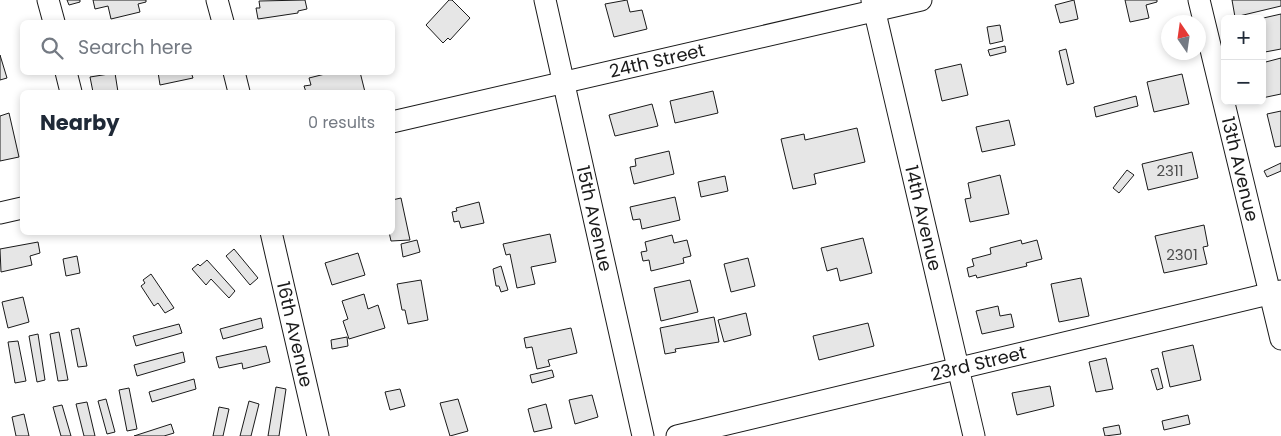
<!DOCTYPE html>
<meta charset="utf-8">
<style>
body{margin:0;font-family:Poppins,sans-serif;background:#f6f6f7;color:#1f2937}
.controls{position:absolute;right:15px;top:15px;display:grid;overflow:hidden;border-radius:8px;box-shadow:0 2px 8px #0003}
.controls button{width:45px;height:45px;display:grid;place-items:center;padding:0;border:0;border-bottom:1px solid #e0e1e3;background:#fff;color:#1f2937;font:25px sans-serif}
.compass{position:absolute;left:1161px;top:15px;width:45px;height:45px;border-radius:50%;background:#fff;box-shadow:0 2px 8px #0003;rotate:347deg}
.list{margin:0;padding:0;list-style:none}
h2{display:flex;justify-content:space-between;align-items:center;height:65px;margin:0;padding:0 20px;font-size:21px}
h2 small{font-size:16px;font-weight:400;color:#747a83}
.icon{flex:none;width:28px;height:28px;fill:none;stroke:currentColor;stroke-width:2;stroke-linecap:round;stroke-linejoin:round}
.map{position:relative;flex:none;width:1281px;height:436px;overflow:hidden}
.search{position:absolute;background:#fff;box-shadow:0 2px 8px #0003;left:20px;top:20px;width:375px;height:55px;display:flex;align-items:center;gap:12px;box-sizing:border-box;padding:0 18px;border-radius:8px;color:#747a83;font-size:19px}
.panel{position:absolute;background:#fff;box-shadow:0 2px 8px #0003;left:20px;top:90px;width:375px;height:145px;border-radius:8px}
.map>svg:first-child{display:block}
.building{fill:#e6e6e6;stroke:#1a1a1a}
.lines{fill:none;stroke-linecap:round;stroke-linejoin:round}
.minor-casing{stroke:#1a1a1a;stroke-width:23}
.minor{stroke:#fff;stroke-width:21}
.labels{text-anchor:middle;stroke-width:4;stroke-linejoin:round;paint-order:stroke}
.number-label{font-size:15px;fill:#4d4d4d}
.street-label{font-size:18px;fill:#1a1a1a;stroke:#fff}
</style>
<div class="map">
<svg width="1281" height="436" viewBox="0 0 1281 436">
<rect width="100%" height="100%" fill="#fff"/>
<!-- building -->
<path class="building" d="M67,0H80V2L69,5Z
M93,0H146V2L138,4L140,12L111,19L108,6L95,9Z
M305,0L307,9L298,11V13L258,19L256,8H260L259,1Z
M449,0H452L470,18L450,40L448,38L443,43L426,25Z
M627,0L630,12L642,10L647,29L614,37L605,4Z
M1074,0L1078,19L1060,23L1055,5Z
M1125,0H1157V2L1146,5L1149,18L1130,22Z
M1232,0H1281V6L1235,17Z
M1281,14V49L1265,52L1262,40V19H1259Z
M1000,25L1003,41L990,44L987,27Z
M1005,46L1006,52L990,56L988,50Z
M1066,49L1074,83L1067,85L1059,51Z
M0,55L7,78L0,80Z
M1281,58V94L1262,98V63Z
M961,64L968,95L942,101L935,70Z
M158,72H191L193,78L160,85Z
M333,72H360L365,92H306L304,86L311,85L309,78Z
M115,73L118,92H93L90,77Z
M1182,74L1189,104L1154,112L1147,82Z
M713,91L718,113L675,123L670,101Z
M1136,96L1138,106L1096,117L1094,107Z
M652,104L658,126L615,136L609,115Z
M1281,111V146L1275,147L1267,114Z
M9,113L19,157L0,161V116Z
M1009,120L1015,145L982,152L976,127Z
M857,128L865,162L814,174L816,184L793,189L781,139L804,134L805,140Z
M669,151L674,174L634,184L630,167L636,166L635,159Z
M1192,152L1198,178L1148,190L1142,164Z
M1281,163V171L1267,177L1264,171Z
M1127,170L1134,175L1119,193L1113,188Z
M1000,175L1009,214L970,222L965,199L971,198L968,183Z
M725,176L728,191L701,197L698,182Z
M675,197L680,220L642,229L640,219L633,220L630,207Z
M401,198L410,240L391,241L389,232H392V200Z
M479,202L484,223L461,228L459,221L454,222L452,212L457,211L456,208Z
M1204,225L1208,246L1203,247L1207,264L1164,273L1155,236Z
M550,234L556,262L531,267L535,284L517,288L510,254L506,255L503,244Z
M672,235L674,243L687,240L691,256L683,258L684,263L651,271L649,260L643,261L641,252L647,251L645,242Z
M863,238L872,273L840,281L837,268L827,271L821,248Z
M417,240L420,252L403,257L401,244Z
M1021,240L1022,244L1037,240L1042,259L1026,263L1027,266L977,278L976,275L969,277L967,268L974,266L972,259L991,254L990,248Z
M38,242L40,253L30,256L32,265L1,272L0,249Z
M234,249L258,278L250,285L226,256Z
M358,253L365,275L332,285L325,263Z
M77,256L80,273L66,276L63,259Z
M748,258L755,286L731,292L724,264Z
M207,260L235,291L229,298L211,279L206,285L192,269L198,264L200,266Z
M501,266L508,290L501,292L499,286H496L493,269Z
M151,274L174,308L165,313L158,303L154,306L141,286L145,283L143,280Z
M1081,278L1089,316L1059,322L1051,284Z
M421,280L428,320L408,324L405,310H402L397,284Z
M690,280L698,312L661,321L654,288Z
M364,294L368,309L378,305L385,328L349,339L343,321L348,319L342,301Z
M23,297L29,322L8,328L2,302Z
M998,306L1000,316L1011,314L1014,327L982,334L976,311Z
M746,313L751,335L724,342L718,320Z
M714,317L719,342L675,349L676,352L665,354L660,328Z
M261,318L263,328L223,339L220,329Z
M868,323L874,346L819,360L813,336Z
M179,324L182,333L136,346L133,336Z
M79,328L87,366L78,367L71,330Z
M571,328L577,353L548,360L550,366L537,369L532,347L526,348L524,338Z
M59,332L68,380L58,381L50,334Z
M38,334L45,380L37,382L29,336Z
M347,337L348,346L332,349L331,340Z
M18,341L26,381L15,383L8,342Z
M1193,345L1201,380L1170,387L1162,352Z
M266,346L270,362L243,369L242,363L219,368L216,357Z
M183,352L185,362L137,376L134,365Z
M1106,358L1113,389L1096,392L1089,362Z
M1158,368L1163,388L1157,390L1151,370Z
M552,370L554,377L532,383L530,375Z
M194,379L196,389L152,402L149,392Z
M1050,386L1054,406L1017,415L1012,393Z
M276,387L286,389L279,436H268Z
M129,388L137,429L127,431L119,390Z
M400,389L405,406L390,410L385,392Z
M592,395L598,417L575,424L569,400Z
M106,399L115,432L107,434L98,401Z
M458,399L468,431L450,436L440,403Z
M249,401L259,404L251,436H240Z
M87,402L95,436H84L76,404Z
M546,404L552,428L534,432L528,409Z
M62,405L71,436H61L53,407Z
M219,407L229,409L223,436H213Z
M24,414L29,436H16L12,417Z
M1188,415L1190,424L1164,430L1162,421Z
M171,424L174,433L164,436H134Z
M1119,425L1121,434L1105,436L1103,428Z"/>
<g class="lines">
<!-- minor casing -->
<g class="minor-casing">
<g id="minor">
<path d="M48,0L54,22"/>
<path d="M217,0L223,22"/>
<path id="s1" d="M545,0L643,436"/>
<path id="s2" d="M872,0L974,436"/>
<path id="s3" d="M1199,0L1281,339"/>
<path d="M66,72L71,92"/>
<path d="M234,72L239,92"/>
<path id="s4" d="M392,122L921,0"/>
<path d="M0,213L22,208"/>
<path id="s5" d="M271,232L318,436"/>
<path id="s6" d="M677,436L1281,291"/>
</g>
</g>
<!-- minor -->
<use href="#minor" class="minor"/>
</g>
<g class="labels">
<!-- number labels -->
<g class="number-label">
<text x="1170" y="176">2311</text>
<text x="1182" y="260">2301</text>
</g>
<!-- street labels -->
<g class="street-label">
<text dy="6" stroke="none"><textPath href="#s4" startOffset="272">24th Street</textPath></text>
<text dy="6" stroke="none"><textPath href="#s3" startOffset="174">13th Avenue</textPath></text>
<text dy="6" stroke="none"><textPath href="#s1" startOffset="224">15th Avenue</textPath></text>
<text dy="6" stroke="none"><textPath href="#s2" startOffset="224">14th Avenue</textPath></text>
<text dy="6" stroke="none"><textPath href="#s5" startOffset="105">16th Avenue</textPath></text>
<text dy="6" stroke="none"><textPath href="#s6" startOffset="310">23rd Street</textPath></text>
</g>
</g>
</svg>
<div class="controls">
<button>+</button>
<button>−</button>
</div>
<svg class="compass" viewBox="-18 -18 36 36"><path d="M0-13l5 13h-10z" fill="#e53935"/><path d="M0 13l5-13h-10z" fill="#747a83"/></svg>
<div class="search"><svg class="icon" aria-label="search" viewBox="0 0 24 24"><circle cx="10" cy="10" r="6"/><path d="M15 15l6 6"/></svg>Search here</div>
<section class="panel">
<h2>Nearby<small>0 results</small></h2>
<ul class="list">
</ul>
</section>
</div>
